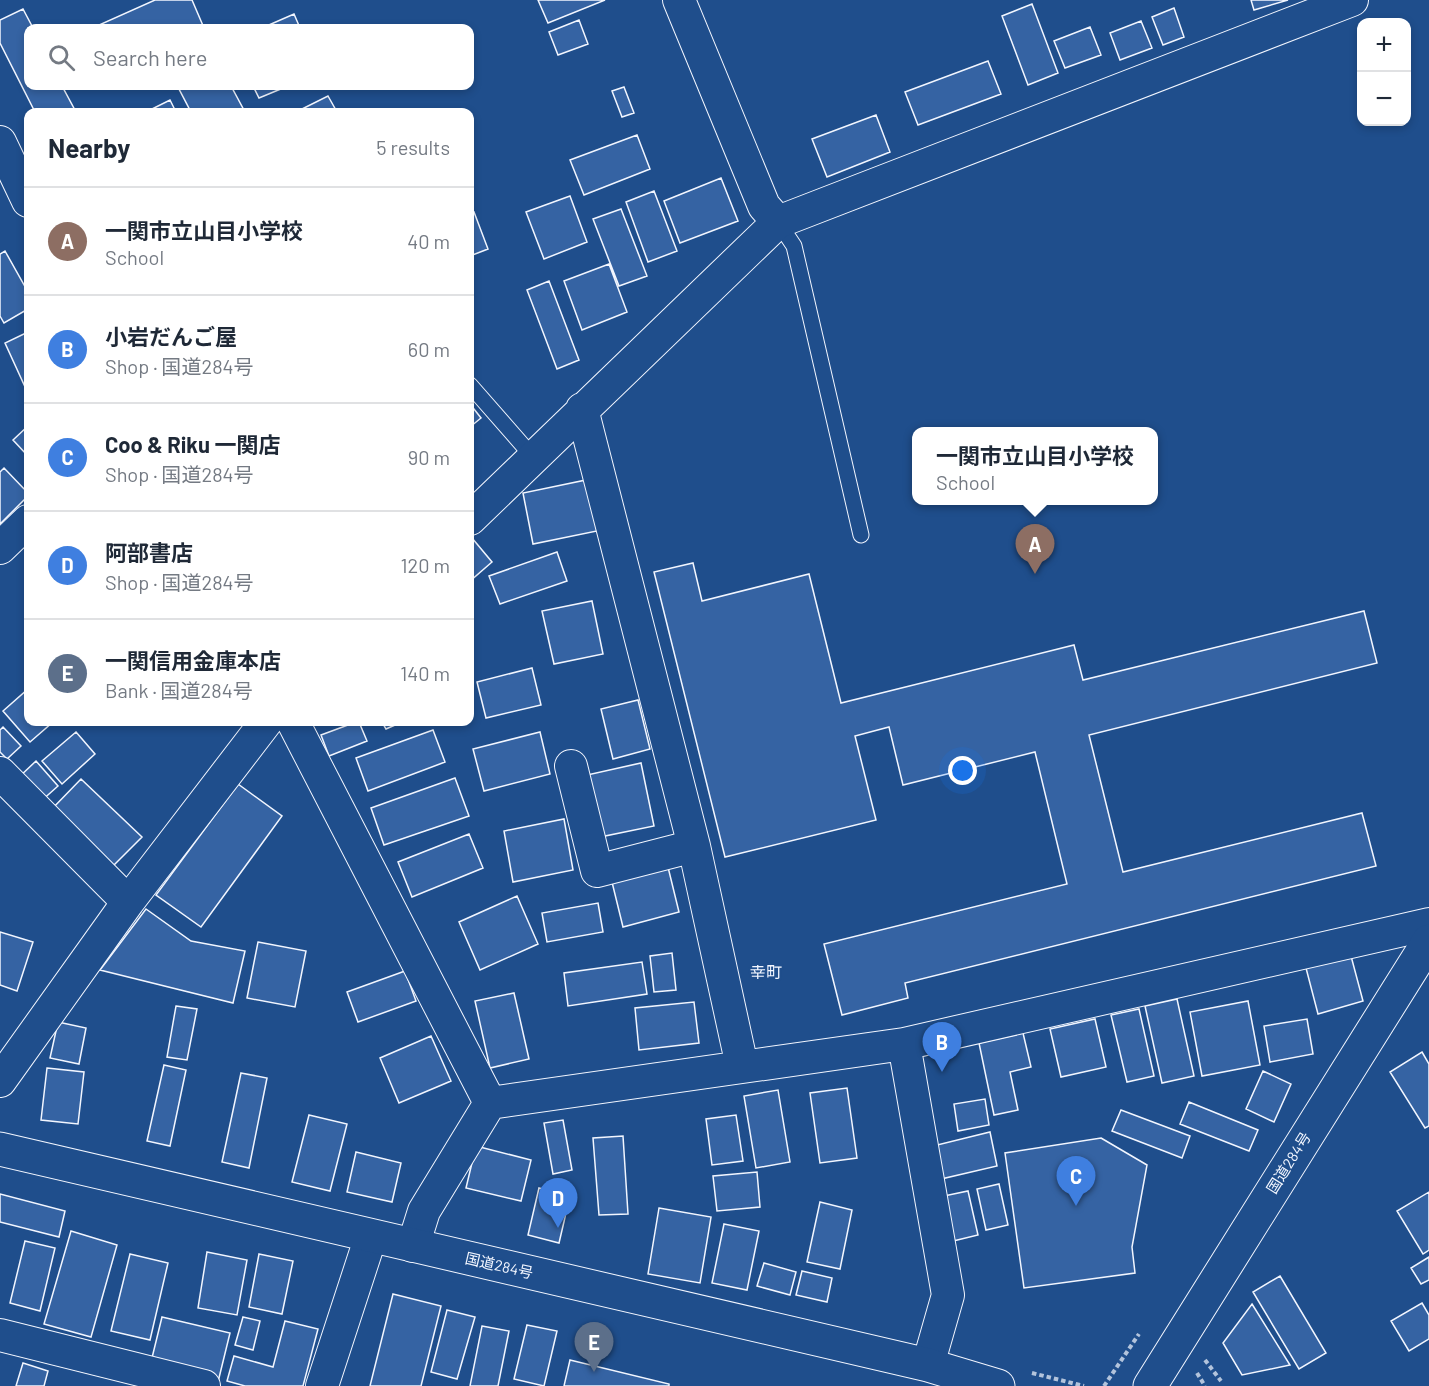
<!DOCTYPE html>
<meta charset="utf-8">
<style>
body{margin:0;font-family:Barlow,"Noto Sans JP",sans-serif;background:#f6f6f7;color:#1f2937}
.controls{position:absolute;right:18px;top:18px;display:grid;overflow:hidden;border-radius:12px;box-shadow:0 3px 9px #0003}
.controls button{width:54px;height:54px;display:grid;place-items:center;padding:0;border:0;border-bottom:2px solid #e0e1e3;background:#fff;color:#1f2937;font:30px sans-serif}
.you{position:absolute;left:963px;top:771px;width:21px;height:21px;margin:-15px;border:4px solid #fff;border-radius:50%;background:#1a73e8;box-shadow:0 0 0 9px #1a73e833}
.badge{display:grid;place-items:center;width:39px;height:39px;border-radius:50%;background:#846941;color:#fff;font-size:20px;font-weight:700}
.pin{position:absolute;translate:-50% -50px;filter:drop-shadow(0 2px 3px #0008)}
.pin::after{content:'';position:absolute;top:32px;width:21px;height:18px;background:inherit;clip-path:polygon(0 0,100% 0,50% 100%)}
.popup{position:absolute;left:912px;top:427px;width:246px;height:78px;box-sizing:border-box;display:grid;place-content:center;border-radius:12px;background:#fff;filter:drop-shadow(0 2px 4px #0005);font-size:20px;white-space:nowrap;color:#747a83}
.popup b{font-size:22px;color:#1f2937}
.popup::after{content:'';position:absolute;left:50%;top:100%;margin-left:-12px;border:12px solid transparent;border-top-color:#fff}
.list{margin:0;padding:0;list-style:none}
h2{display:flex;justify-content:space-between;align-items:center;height:78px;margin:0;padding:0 24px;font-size:26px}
h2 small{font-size:20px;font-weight:400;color:#747a83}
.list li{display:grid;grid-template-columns:39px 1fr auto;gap:18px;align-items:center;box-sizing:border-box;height:108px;padding:0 24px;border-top:2px solid #e0e1e3}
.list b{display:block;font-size:22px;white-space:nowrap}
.list p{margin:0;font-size:20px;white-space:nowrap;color:#747a83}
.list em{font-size:20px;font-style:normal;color:#747a83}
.icon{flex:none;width:33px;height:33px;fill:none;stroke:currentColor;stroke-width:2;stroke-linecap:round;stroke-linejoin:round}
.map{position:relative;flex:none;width:1429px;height:1386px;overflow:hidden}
.search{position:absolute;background:#fff;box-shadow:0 3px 9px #0003;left:24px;top:24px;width:450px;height:66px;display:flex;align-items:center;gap:15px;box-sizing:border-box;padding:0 21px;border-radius:12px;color:#747a83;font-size:22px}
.panel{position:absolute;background:#fff;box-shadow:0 3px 9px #0003;left:24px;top:108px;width:450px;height:618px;border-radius:12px}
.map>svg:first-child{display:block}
.building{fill:#3563a3;stroke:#f2f6ff;stroke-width:1.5}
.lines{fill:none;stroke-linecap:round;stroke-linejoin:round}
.service-casing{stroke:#f2f6ff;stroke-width:17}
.minor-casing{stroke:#f2f6ff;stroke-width:34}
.trunk-casing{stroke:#f2f6ff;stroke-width:35}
.path{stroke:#b3c4dc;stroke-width:4;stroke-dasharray:4.5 3;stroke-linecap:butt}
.service{stroke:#1f4e8c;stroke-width:15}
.minor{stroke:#1f4e8c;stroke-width:32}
.trunk{stroke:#1f4e8c;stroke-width:33}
.labels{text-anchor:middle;stroke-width:4.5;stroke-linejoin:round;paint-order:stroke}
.street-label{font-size:15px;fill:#f2f6ff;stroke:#1f4e8c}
.neighbourhood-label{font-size:16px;fill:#f2f6ff;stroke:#1f4e8c}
</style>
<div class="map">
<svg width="1429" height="1386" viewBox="0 0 1429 1386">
<rect width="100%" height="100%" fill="#1f4e8c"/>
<!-- building -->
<path class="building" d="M155,0H192L204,28H101L99,25Z
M538,0H605L548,23Z
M1251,0H1288L1254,10Z
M1032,4L1058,73L1028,85L1002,16Z
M1174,8L1184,37L1163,45L1152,17Z
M23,9L33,28H28V86H62L76,112H35L0,43V20Z
M294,14L300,28H262Z
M579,20L588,44L558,55L549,32Z
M1141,21L1152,48L1120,60L1110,33Z
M1090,27L1101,55L1065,68L1054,41Z
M988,61L1001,94L918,125L905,92Z
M186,86H231L245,112H191L179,89Z
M253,86H288L259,98Z
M624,87L634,113L622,117L612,91Z
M328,96L337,112H296Z
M170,100L176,112H146Z
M876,115L890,152L827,177L812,139Z
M637,135L650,169L584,195L570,160Z
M721,178L738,221L680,243L664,201Z
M654,191L677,251L648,262L626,202Z
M570,196L587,242L544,259L526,212Z
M621,209L647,276L619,286L593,219Z
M474,212L488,249L470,256V213Z
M5,251L28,292V309L4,323L0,316V254Z
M609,264L627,312L582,330L564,281Z
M549,281L579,360L557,369L527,290Z
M28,332V388L26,389L5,343Z
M470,404L481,418L470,427Z
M28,426V456L13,440Z
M4,468L28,493V496L0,524V472Z
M586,480L597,531L533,544L523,493Z
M472,538L492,562L470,581V540Z
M557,552L567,581L500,604L489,576Z
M693,563L702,601L809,574L841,703L1074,645L1083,680L1364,611L1377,663L1089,735L1123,872L1362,813L1376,866L905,983L908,998L842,1015L824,944L1067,884L1035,752L903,785L889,727L855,736L876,820L725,857L654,572Z
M592,601L603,654L554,664L542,611Z
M532,668L541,705L486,718L477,682Z
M28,689V722H53L30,742L3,711Z
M638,700L650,749L613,759L601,709Z
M356,722H359L367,741L329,756L321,735Z
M382,722H402L386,729Z
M3,727L21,746L7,759L0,752V730Z
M433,730L445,762L368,791L356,758Z
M76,732L95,754L62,784L42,761Z
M540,732L550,774L484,791L473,749Z
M36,761L58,786L39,803L18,778Z
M641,763L654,826L600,837L587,775Z
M455,778L469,816L384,845L371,808Z
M81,779L142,837L109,870L49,812Z
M238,784L282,816L201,927L156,895Z
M564,819L573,870L513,882L504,831Z
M469,834L483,868L412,897L398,862Z
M667,863L679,912L623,927L611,878Z
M517,896L538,944L480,970L459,922Z
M598,903L603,932L547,942L542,913Z
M146,909L191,941L245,951L233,1003L100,970Z
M0,932L33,942L17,991L0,985Z
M258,942L306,951L295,1007L247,998Z
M672,953L676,990L654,992L650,956Z
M1351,956L1363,1001L1318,1014L1306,968Z
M642,962L647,994L568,1006L564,973Z
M405,971L416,1001L358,1022L347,992Z
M514,993L529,1059L490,1068L475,1001Z
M1177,999L1194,1076L1162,1083L1145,1006Z
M1248,1001L1260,1065L1202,1076L1190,1012Z
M694,1002L699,1043L639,1050L635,1008Z
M176,1006L197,1009L187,1060L167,1057Z
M1139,1009L1154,1076L1127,1082L1111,1015Z
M1095,1019L1106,1067L1061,1077L1050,1029Z
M1307,1019L1313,1054L1270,1062L1264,1026Z
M58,1022L86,1028L79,1064L50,1058Z
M1023,1033L1031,1067L1010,1072L1018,1110L994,1115L979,1043Z
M431,1036L451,1081L399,1103L380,1058Z
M1422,1052L1429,1064V1126L1425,1128L1390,1072Z
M164,1065L186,1070L170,1146L147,1141Z
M47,1068L84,1072L78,1124L41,1120Z
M1263,1071L1291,1084L1274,1122L1246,1109Z
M241,1073L267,1078L249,1168L222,1162Z
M847,1088L857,1158L820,1163L810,1093Z
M778,1090L790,1162L756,1168L744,1096Z
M985,1099L989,1125L958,1131L954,1104Z
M1189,1102L1258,1130L1249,1151L1180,1124Z
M1121,1110L1190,1136L1182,1158L1112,1131Z
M309,1115L347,1124L330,1191L292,1182Z
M736,1115L743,1161L712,1165L706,1119Z
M563,1120L572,1170L553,1174L544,1123Z
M990,1132L997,1166L941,1179L933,1146Z
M623,1136L628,1214L599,1215L593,1138Z
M1101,1138L1147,1165L1132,1247L1135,1273L1024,1288L1005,1153Z
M476,1146L531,1160L521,1201L466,1188Z
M356,1152L401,1163L392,1202L347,1192Z
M757,1172L760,1207L717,1211L713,1176Z
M999,1184L1008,1225L986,1230L977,1189Z
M539,1188L570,1196L559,1243L528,1235Z
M968,1191L978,1235L949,1242L939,1197Z
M1429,1192V1250L1423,1254L1397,1211Z
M0,1194L65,1211L59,1237L0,1222Z
M820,1202L852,1210L840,1269L807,1262Z
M659,1208L711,1217L700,1283L648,1274Z
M724,1224L759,1231L747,1290L712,1283Z
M71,1231L117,1245L91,1337L44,1324Z
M25,1241L55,1248L40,1311L10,1303Z
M207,1252L247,1260L237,1315L198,1308Z
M130,1254L168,1263L150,1340L111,1331Z
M259,1254L293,1261L282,1314L249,1307Z
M1429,1257V1280L1421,1284L1411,1268Z
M764,1263L796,1272L790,1295L757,1286Z
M802,1271L832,1278L827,1302L796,1295Z
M1280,1276L1326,1353L1299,1369L1253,1292Z
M393,1294L441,1306L421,1386H370Z
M1422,1303L1429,1315V1339L1409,1351L1391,1321Z
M1252,1304L1290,1365L1242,1375L1223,1343Z
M447,1310L475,1317L457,1379L431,1372Z
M162,1317L230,1333L218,1382L150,1366Z
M243,1317L260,1321L253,1350L235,1345Z
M285,1321L318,1329L303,1386H245L227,1381L234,1356L273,1367Z
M527,1325L557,1331L544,1386L514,1379Z
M482,1326L509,1331L498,1386H470Z
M570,1360L669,1384V1386H564Z
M23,1363L48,1371L44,1386H16Z"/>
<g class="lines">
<!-- service casing -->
<g class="service-casing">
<path id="service" d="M778,222L794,246L861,535
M470,385L533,457"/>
</g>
<!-- minor casing -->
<g class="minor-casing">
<path id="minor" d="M679,0L764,206L778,222
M0,142L28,201
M582,409L694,846L742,1066
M470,519L778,222L1352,0
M0,548L28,521
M293,722L490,1103
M571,766L597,871L694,846
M0,773L128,902
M904,1044L948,1295L928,1365
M0,1081L128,902L266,722
M490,1103L904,1044L1429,924
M413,1246L424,1211L490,1103
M0,1335L204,1386
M322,1386L371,1236"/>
</g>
<!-- trunk casing -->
<g class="trunk-casing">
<path id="trunk" d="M0,1149L928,1365L998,1386
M1150,1386L1429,941"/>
</g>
<!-- path -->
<path class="path" d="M1205,1360L1221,1381
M1032,1373L1084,1386
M1197,1373L1205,1386
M1104,1386L1139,1334"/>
<!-- service -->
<use href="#service" class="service"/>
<!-- minor -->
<use href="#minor" class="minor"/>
<!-- trunk -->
<use href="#trunk" class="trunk"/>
</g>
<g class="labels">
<!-- street labels -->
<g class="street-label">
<text transform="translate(1289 1163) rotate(-58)" y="5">国道284号</text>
<text transform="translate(499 1266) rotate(13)" y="5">国道284号</text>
</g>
<!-- neighbourhood labels -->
<g class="neighbourhood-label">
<text x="766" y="978">幸町</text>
</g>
</g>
</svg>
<div class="controls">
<button>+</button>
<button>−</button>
</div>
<div class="you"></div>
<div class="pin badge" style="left:1035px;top:574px;background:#8d6e63">A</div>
<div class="popup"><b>一関市立山目小学校</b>School</div>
<div class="pin badge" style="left:942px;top:1072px;background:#3f7fe0">B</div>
<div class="pin badge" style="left:1076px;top:1206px;background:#3f7fe0">C</div>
<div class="pin badge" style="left:558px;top:1228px;background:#3f7fe0">D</div>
<div class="pin badge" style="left:594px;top:1372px;background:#5c6f8a">E</div>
<div class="search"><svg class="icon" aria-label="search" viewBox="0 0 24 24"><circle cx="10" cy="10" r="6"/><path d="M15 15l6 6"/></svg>Search here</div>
<section class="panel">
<h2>Nearby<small>5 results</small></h2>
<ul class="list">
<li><span class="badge" style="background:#8d6e63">A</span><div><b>一関市立山目小学校</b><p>School</p></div><em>40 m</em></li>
<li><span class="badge" style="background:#3f7fe0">B</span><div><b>小岩だんご屋</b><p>Shop · 国道284号</p></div><em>60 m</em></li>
<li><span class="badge" style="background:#3f7fe0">C</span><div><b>Coo &amp; Riku 一関店</b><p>Shop · 国道284号</p></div><em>90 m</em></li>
<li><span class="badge" style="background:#3f7fe0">D</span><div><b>阿部書店</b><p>Shop · 国道284号</p></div><em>120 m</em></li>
<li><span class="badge" style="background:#5c6f8a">E</span><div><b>一関信用金庫本店</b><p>Bank · 国道284号</p></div><em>140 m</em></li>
</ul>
</section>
</div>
